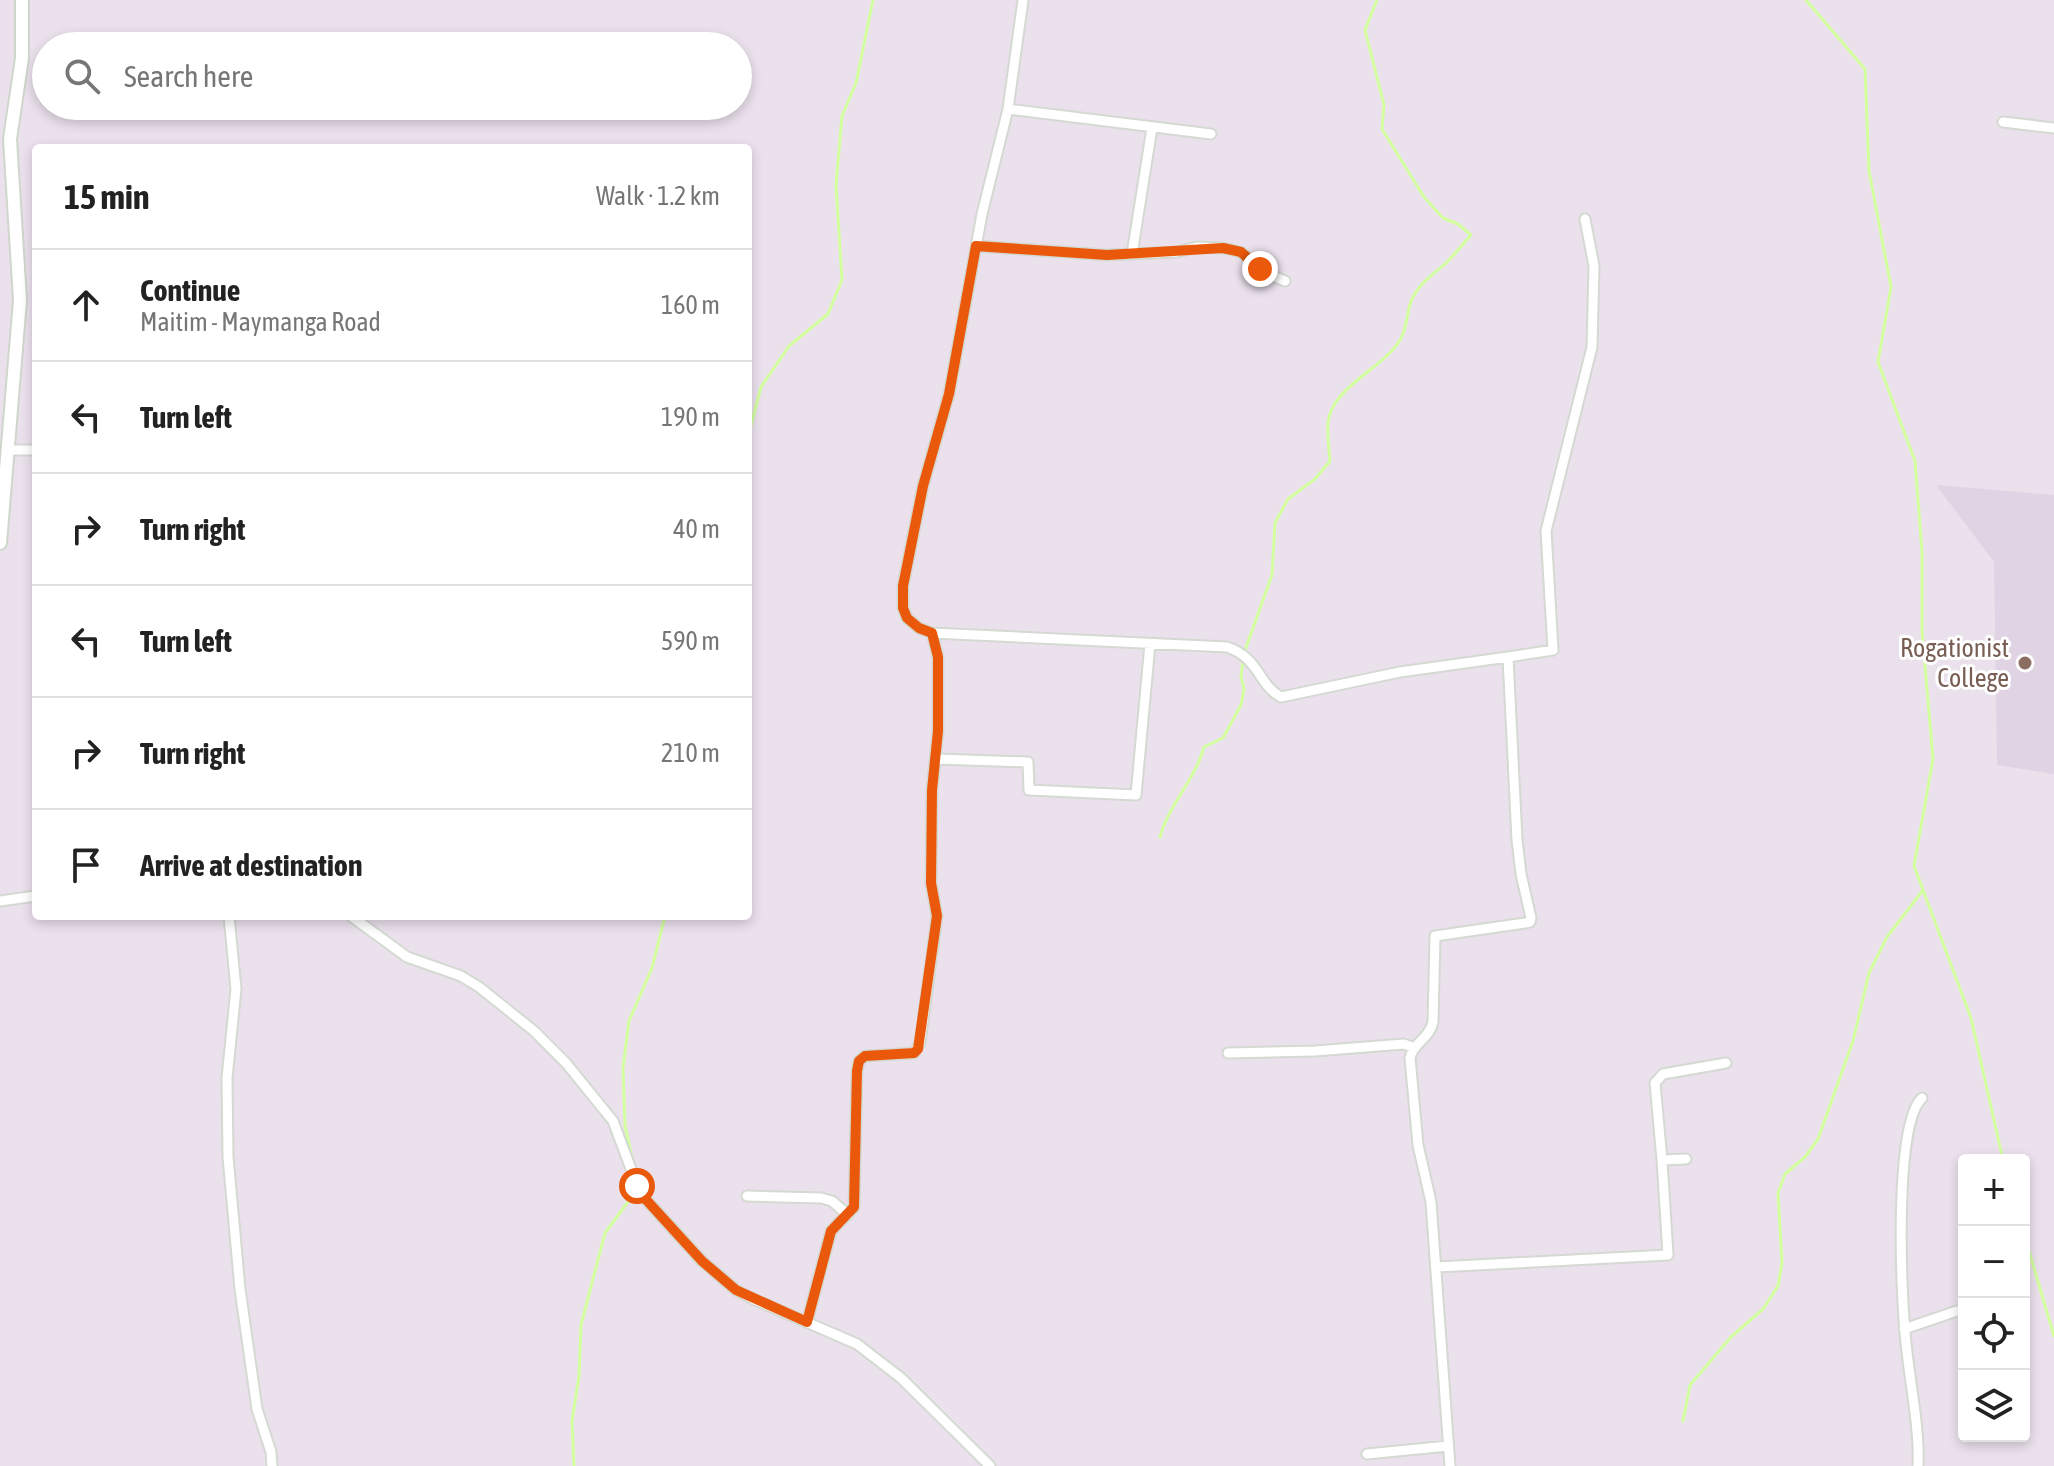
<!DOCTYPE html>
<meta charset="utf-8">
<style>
body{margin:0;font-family:"Asap Condensed",sans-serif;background:#f2f2f2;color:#222}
.controls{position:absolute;right:24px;bottom:24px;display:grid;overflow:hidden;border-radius:8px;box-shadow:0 4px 12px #0003}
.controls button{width:72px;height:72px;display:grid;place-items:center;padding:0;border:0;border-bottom:2px solid #e0e0e0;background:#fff;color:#222;font:40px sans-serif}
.stop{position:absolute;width:24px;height:24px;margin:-18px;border:6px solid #ea580c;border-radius:50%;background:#fff}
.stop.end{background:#ea580c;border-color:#fff;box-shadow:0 2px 8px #0008}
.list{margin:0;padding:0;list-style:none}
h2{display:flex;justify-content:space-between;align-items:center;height:104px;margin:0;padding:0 32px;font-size:34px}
h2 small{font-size:26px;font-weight:400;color:#767676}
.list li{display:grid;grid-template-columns:52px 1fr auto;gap:24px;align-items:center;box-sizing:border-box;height:112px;padding:0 32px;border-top:2px solid #e0e0e0}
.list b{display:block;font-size:30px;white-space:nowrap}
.list p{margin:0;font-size:26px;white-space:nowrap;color:#767676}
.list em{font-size:26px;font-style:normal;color:#767676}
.icon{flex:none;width:44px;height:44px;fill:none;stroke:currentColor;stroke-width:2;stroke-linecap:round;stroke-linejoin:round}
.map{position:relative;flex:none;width:2054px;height:1466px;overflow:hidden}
.search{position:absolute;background:#fff;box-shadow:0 4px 12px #0003;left:32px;top:32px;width:720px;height:88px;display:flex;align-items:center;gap:20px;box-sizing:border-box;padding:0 28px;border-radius:44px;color:#767676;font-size:30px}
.panel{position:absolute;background:#fff;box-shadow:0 4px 12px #0003;left:32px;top:144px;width:720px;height:776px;border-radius:8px}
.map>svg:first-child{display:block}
.education{fill:#e0d3e3}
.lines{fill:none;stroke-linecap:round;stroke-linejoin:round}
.stream{stroke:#d3ff9f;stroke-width:3}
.street-casing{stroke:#d4d9d2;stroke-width:13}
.secondary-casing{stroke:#cfd6cc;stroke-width:16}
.street{stroke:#fff;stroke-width:9}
.secondary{stroke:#fff;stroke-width:12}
.route{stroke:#ea580c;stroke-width:10}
.education-dot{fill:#8d6e63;stroke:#fff;stroke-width:3}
.labels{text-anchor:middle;stroke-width:6;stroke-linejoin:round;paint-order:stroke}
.education-label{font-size:26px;fill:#785e54;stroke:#fff;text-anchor:end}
</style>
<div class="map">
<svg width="2054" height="1466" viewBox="0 0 2054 1466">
<rect width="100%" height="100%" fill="#ebe1ed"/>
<!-- education -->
<path class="education" d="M1936,485L2054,495V774L1997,765L1994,562Z"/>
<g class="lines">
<!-- stream -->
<path class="stream" d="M1806,0L1865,69L1869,171L1891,287L1878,362L1915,461L1922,552V631L1933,759L1914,866L1971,1018L2003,1160
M748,437L761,387L789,346L828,314L842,280L836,185L842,116L856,83L873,0
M1160,837C1169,804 1195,780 1204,747L1223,738L1241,705L1244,689L1241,676L1244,653L1272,575L1275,523L1288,499L1315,479L1330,461C1329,448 1327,435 1328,423C1331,387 1383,369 1400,340C1408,327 1406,312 1412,299C1420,282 1433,275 1446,263C1455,254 1463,244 1471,235L1458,224L1443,218L1424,197L1382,129L1384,105L1365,30L1377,0
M634,1166L625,1126L623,1068L629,1021L652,968L665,916
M2024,1234L2054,1336
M1683,1421L1690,1385L1731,1337L1763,1309L1778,1286L1782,1263L1778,1193L1785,1174L1805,1157L1818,1139L1853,1041L1869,973L1887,937L1923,890
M574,1466L572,1421L579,1376L581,1325L605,1233L630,1199L632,1182"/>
<!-- street casing -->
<g class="street-casing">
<path id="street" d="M1023,0L1008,109L982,214L949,394L923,486L903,586V608L907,618L919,628L932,633L1227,647C1260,658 1258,685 1281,697L1400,672L1508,657
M1008,109L1211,134
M2003,122L2054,128
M976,246L1107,255L1177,252L1197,247L1223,248L1241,252L1263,272L1285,281
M1132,254L1152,128
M9,450H36
M937,759L1028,762L1029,790L1136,795L1150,644
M0,901L36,896
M229,916L236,989L227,1078L228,1157L240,1289L257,1409L271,1452L272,1466
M351,916L407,957L461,976L479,987L534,1031L566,1063L613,1121L640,1193L702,1261L736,1290L753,1299L857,1344L901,1378L990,1466
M1228,1053L1315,1051L1404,1044L1415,1048
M1662,1160L1655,1083L1663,1074L1726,1063
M747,1196L821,1198L832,1201L848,1215
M1437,1267L1668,1255L1662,1160L1686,1159
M807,1322L831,1231L854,1207L857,1071L859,1061L865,1056L914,1053L920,1043L937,916L931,883L932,790L938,731V657L932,633
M1904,1329L1957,1311
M1367,1454L1448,1446
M1450,1466L1431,1202L1418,1145L1410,1058C1413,1043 1430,1038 1433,1022L1435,936L1525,923L1530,922L1531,918L1521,874L1517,840L1508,657L1553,650L1546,531L1592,347L1594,266L1585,219
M1918,1466C1920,1426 1908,1374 1905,1332C1901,1290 1894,1124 1922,1098"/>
</g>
<!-- secondary casing -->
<g class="secondary-casing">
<path id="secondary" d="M0,543L20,300L10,139L22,58V0"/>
</g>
<!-- street -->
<use href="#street" class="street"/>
<!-- secondary -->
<use href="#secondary" class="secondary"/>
</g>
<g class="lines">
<!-- route -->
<path class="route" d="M637,1186L640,1193L702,1261L736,1290L807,1322L831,1231L854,1207L857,1071L859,1061L865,1056L914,1053L918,1049L937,916L931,883L932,790L938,731V657L932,633L919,628L907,618L903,608V586L923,486L949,394L976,246L1107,255L1223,248L1241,252L1260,269"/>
</g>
<!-- markers -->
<circle class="education-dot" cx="2025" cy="663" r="8"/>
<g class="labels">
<!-- education labels -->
<g class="education-label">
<text x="2009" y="657">Rogationist<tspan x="2009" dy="30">College</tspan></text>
</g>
</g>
</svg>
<div class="controls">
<button>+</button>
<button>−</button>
<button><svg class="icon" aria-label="locate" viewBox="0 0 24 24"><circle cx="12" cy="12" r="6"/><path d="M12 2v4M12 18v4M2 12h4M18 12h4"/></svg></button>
<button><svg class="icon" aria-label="layers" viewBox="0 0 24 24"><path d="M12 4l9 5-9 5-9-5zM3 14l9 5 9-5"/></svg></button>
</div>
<div class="stop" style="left:637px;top:1186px"></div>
<div class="stop end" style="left:1260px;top:269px"></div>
<div class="search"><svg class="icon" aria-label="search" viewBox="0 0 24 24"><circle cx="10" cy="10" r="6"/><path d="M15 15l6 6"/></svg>Search here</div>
<section class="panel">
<h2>15 min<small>Walk · 1.2 km</small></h2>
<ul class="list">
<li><svg class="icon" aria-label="ahead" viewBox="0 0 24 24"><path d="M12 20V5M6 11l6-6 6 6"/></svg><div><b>Continue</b><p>Maitim - Maymanga Road</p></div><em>160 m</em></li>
<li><svg class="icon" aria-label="left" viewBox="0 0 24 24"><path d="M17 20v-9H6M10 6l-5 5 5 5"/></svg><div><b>Turn left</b></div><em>190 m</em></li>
<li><svg class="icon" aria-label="right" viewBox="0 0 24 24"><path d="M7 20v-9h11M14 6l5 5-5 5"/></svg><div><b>Turn right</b></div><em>40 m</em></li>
<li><svg class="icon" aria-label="left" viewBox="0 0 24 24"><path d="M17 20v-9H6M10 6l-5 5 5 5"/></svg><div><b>Turn left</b></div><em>590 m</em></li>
<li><svg class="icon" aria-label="right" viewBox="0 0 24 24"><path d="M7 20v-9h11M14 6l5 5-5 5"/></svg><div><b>Turn right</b></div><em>210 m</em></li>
<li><svg class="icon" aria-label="arrive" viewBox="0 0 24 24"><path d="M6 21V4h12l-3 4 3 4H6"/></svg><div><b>Arrive at destination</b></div></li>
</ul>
</section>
</div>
